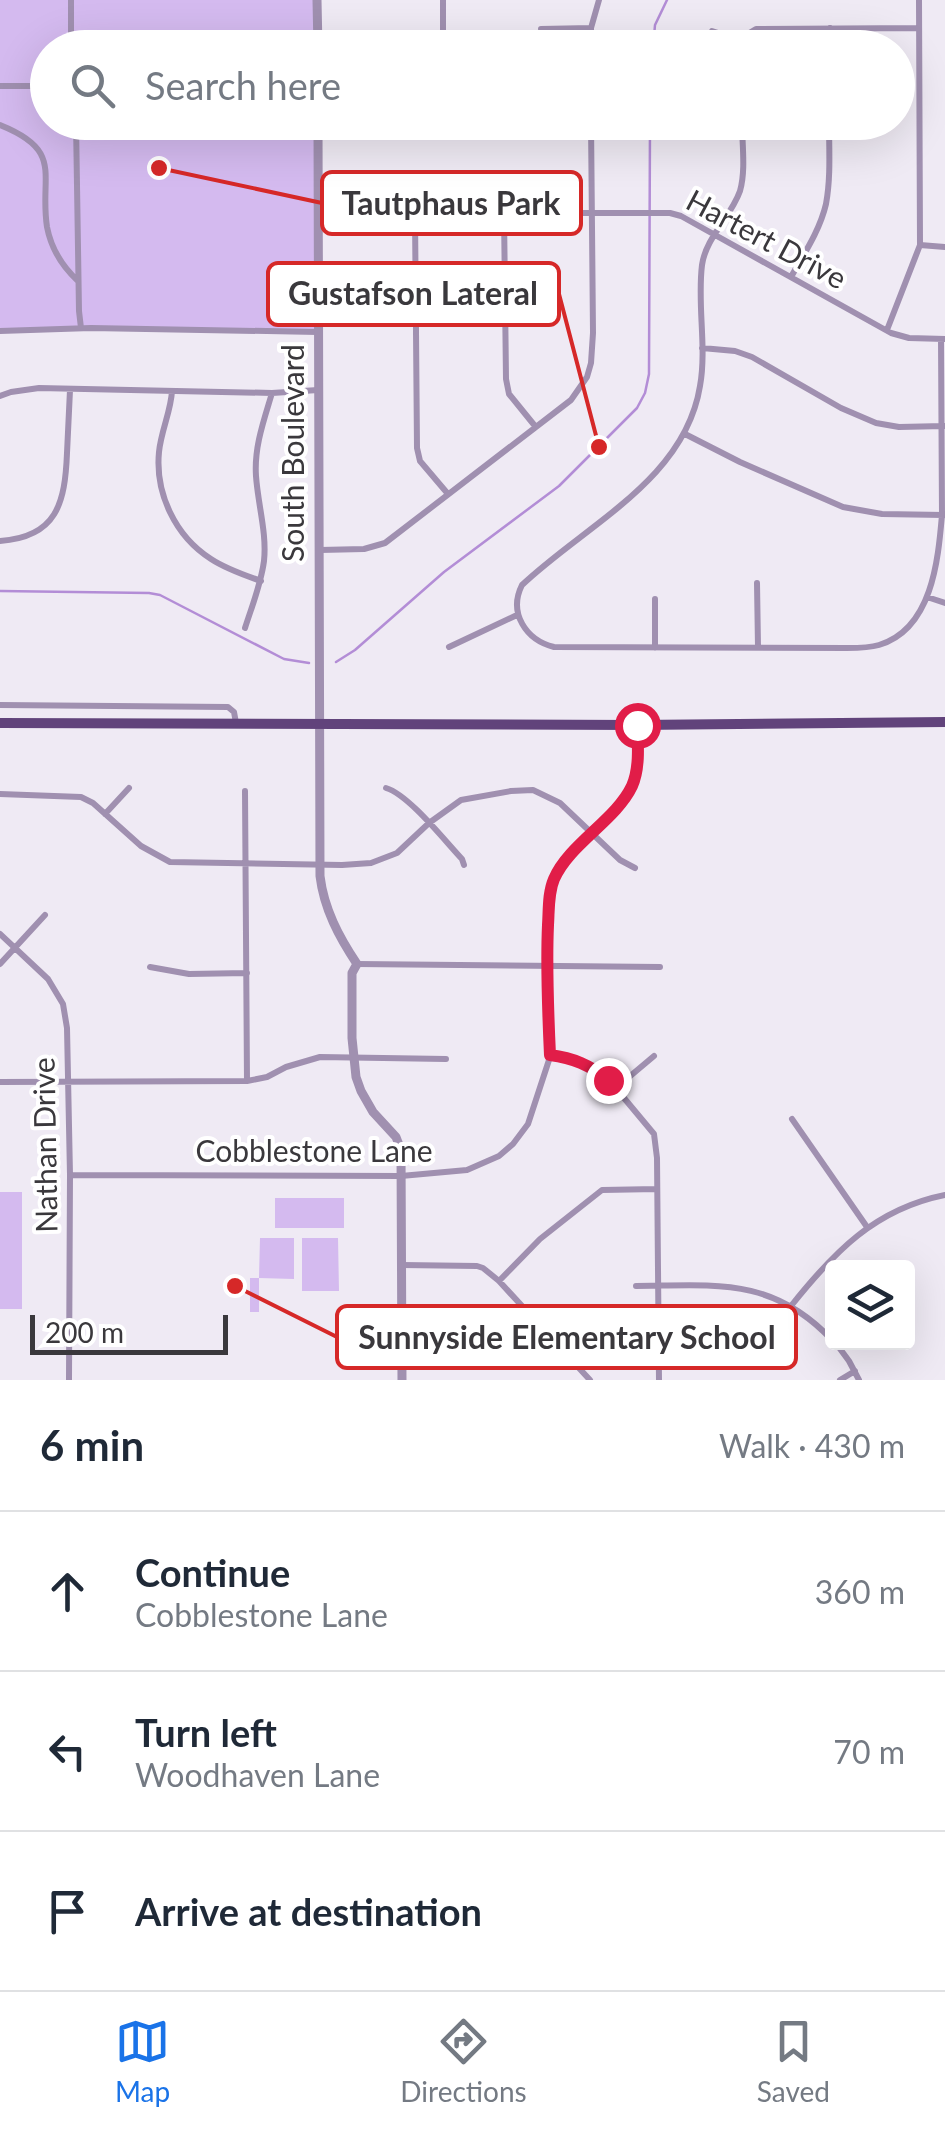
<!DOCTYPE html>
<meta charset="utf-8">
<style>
body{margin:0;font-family:Lato,sans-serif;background:#f6f6f7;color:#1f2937}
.controls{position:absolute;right:30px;bottom:30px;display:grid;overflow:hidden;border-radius:10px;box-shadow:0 10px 40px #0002}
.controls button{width:90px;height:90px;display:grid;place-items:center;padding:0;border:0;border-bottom:2px solid #e0e1e3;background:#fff;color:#1f2937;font:50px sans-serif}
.scale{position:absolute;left:30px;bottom:25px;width:198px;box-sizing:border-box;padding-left:10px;border:5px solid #3a383c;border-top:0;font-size:28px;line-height:35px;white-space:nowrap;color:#3a383c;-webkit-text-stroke:8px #fff;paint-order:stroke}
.stop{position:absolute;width:30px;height:30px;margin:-22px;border:8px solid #e11d48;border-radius:50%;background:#fff}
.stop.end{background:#e11d48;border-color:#fff;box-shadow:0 2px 10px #0008}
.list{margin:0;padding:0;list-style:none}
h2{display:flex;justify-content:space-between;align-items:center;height:130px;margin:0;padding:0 40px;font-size:42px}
h2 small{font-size:32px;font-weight:400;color:#747a83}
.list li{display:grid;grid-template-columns:65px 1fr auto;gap:30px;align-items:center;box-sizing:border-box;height:160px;padding:0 40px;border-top:2px solid #e0e1e3}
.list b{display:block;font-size:38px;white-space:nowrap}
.list p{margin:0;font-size:32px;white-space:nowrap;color:#747a83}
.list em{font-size:32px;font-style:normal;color:#747a83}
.icon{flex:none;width:55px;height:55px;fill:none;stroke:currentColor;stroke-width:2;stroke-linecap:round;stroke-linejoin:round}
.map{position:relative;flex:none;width:945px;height:1380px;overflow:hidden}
.search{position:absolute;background:#fff;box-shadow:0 10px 40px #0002;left:30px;right:30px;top:30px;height:110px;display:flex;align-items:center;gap:25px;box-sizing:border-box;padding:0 35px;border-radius:55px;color:#747a83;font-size:38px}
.sheet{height:610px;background:#fff}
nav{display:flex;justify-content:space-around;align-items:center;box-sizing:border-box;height:140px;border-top:2px solid #e0e1e3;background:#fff;font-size:28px;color:#747a83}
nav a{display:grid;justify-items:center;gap:5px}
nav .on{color:#1a73e8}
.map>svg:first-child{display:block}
.green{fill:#d4baef}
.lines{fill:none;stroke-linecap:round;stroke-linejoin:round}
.stream{stroke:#b38dd6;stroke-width:2.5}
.minor{stroke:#a090b0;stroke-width:6}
.tertiary{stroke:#a090b0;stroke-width:9}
.primary{stroke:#61437b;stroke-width:10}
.route{stroke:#e11d48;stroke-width:12}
.labels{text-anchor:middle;stroke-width:8;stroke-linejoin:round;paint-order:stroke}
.street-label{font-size:30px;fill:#3a383c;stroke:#fff}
.leader{fill:none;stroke:#d62828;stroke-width:4}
.callout-dot{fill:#d62828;stroke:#fff;stroke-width:4}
.callout{fill:#fff;stroke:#d62828;stroke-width:4}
.callout-label{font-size:32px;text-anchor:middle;font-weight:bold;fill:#3a383c}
</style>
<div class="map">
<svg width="945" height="1380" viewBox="0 0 945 1380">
<rect width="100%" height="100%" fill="#efeaf4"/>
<!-- green -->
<path class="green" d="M0,0H317L318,47L48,48V122L318,123V332L246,330L0,331Z
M0,1192H22V1309H0Z
M275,1198H344V1228H275Z
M260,1238H294V1279L259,1278V1312H250V1278H259Z
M302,1238H338L339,1291H302Z"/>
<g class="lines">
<!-- stream -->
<path class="stream" d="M653,48L655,25L667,0
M0,591L149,593L160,595L284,659L309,663
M336,662L355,650L444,572L559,486L637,408L645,393L649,374L650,122"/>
<!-- minor -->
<path class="minor" d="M71,0V48
M541,29L591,28
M712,31L743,41
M443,48V0
M591,48V28L599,0
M743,48L746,35L756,29L919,28
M830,48V28
M0,86H48
M76,122L79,311L81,328
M742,122C742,144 746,170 740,191C731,217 706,237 702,265C697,305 707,347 700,386C685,480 585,525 522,585C508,613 526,640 554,647L847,648C858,648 869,648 879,645C932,629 938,561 942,515L941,339
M702,124L742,125
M0,125C65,151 39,175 47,227C51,248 63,267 78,281
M318,213H670L681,216L891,333L909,338L945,339
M504,213L506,379L509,394L535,426
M415,214L417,448L420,461L448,494
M920,245L945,247
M791,277C804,254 820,230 826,204C831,177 829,149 829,122
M887,330L920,245L919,0
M0,331L91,328L318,332
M702,348L735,351L752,357L841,408L876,423L899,427L944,426
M172,391C171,411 161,431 159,452C155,493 175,536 211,559C226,569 244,575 261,581
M0,396L11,392L39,388L272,393L318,390
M685,434L740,462L843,507L882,514L944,515
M0,541C57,537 65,503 67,453C68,432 69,411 70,390
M320,550L364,549L385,543L571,400L587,377L591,363L593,333L591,122
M757,583L758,647
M927,597L945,603
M655,599V648
M245,628C252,606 261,584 264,561C267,533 258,505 256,476C254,447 264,420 272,393
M449,647L517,615
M0,705L228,707L234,712L236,723
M386,788C409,795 444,840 462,859L464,865
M245,791L247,1081
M0,794L81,797L93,803L141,846L170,862L342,865L371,863L397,853L429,823L461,800L511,791L533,790L560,803L620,860L635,868
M105,814L129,788
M0,934L48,979L63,1004L67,1028L70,1175L69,1380
M0,964L45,915
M357,964L660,967
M150,967L189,974L247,973
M550,1055L570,1057L583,1063L609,1080L654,1134L657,1158L659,1380
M0,1082L247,1081L267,1077L286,1067L320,1057L446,1059
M616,1088L654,1056
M792,1119L867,1227
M70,1175L401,1176L467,1170L499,1156L513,1144L528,1124L549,1060L546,966L551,885L567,857L623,799L632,786L637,771V726
M402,1265L477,1266L483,1268L499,1281L590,1380
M499,1281L540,1239L602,1190L657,1189
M636,1286C716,1285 773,1277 832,1340
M791,1306C834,1252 875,1209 945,1195
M835,1342L849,1361L859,1380
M402,1359L439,1358L451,1363
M840,1380L855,1371"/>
<!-- tertiary -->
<path class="tertiary" d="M317,0L318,48
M318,122L320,876C324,909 339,937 357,964L352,973V1038L356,1077L361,1091L373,1112L396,1137L401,1150L402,1380"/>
<!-- primary -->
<path class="primary" d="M0,723L637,725L945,722"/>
</g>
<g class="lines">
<!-- route -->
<path class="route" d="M608,1080C590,1065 573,1058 550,1055C548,1012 546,969 548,925C549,910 548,893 554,879C569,844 616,820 632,786C640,768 638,744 637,725"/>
</g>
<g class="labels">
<!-- street labels -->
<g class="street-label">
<text transform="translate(766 240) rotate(28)" y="10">Hartert Drive</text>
<text transform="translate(294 453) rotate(-90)" y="10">South Boulevard</text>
<text transform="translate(46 1145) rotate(-91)" y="10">Nathan Drive</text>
<text x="314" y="1162">Cobblestone Lane</text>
</g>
</g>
<!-- callouts -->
<path class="leader" d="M159 168L322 203M599 447L559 294M235 1286L337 1337"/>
<g class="callout-dot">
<circle cx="159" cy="168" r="10"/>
<circle cx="599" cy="447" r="10"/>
<circle cx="235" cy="1286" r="10"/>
</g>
<g class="callout">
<rect x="322" y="172" width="259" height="62" rx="10"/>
<rect x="268" y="263" width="291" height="62" rx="10"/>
<rect x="337" y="1306" width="459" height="62" rx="10"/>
</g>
<g class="callout-label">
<text x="451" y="215">Tautphaus Park</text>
<text x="413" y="305">Gustafson Lateral</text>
<text x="567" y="1349">Sunnyside Elementary School</text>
</g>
</svg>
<div class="controls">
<button><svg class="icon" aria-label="layers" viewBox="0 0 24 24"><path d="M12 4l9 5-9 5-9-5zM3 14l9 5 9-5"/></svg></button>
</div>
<div class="scale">200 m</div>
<div class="stop" style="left:637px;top:725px"></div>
<div class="stop end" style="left:608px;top:1080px"></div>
<div class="search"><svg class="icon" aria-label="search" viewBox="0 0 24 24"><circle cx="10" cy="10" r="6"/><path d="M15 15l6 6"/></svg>Search here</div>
</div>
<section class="sheet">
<h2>6 min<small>Walk · 430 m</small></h2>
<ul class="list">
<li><svg class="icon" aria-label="ahead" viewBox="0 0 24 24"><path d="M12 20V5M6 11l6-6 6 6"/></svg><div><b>Continue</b><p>Cobblestone Lane</p></div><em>360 m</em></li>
<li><svg class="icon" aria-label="left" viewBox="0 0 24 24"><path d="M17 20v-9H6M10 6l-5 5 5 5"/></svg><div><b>Turn left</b><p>Woodhaven Lane</p></div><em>70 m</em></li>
<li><svg class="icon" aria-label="arrive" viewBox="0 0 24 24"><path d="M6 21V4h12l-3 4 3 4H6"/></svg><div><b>Arrive at destination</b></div></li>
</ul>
</section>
<nav>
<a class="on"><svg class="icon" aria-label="map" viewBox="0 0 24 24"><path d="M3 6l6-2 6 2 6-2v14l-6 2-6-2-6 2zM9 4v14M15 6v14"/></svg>Map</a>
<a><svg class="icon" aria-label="directions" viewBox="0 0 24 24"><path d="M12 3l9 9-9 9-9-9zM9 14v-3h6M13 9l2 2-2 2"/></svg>Directions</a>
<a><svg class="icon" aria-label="saved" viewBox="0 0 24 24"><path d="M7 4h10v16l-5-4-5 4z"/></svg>Saved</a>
</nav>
